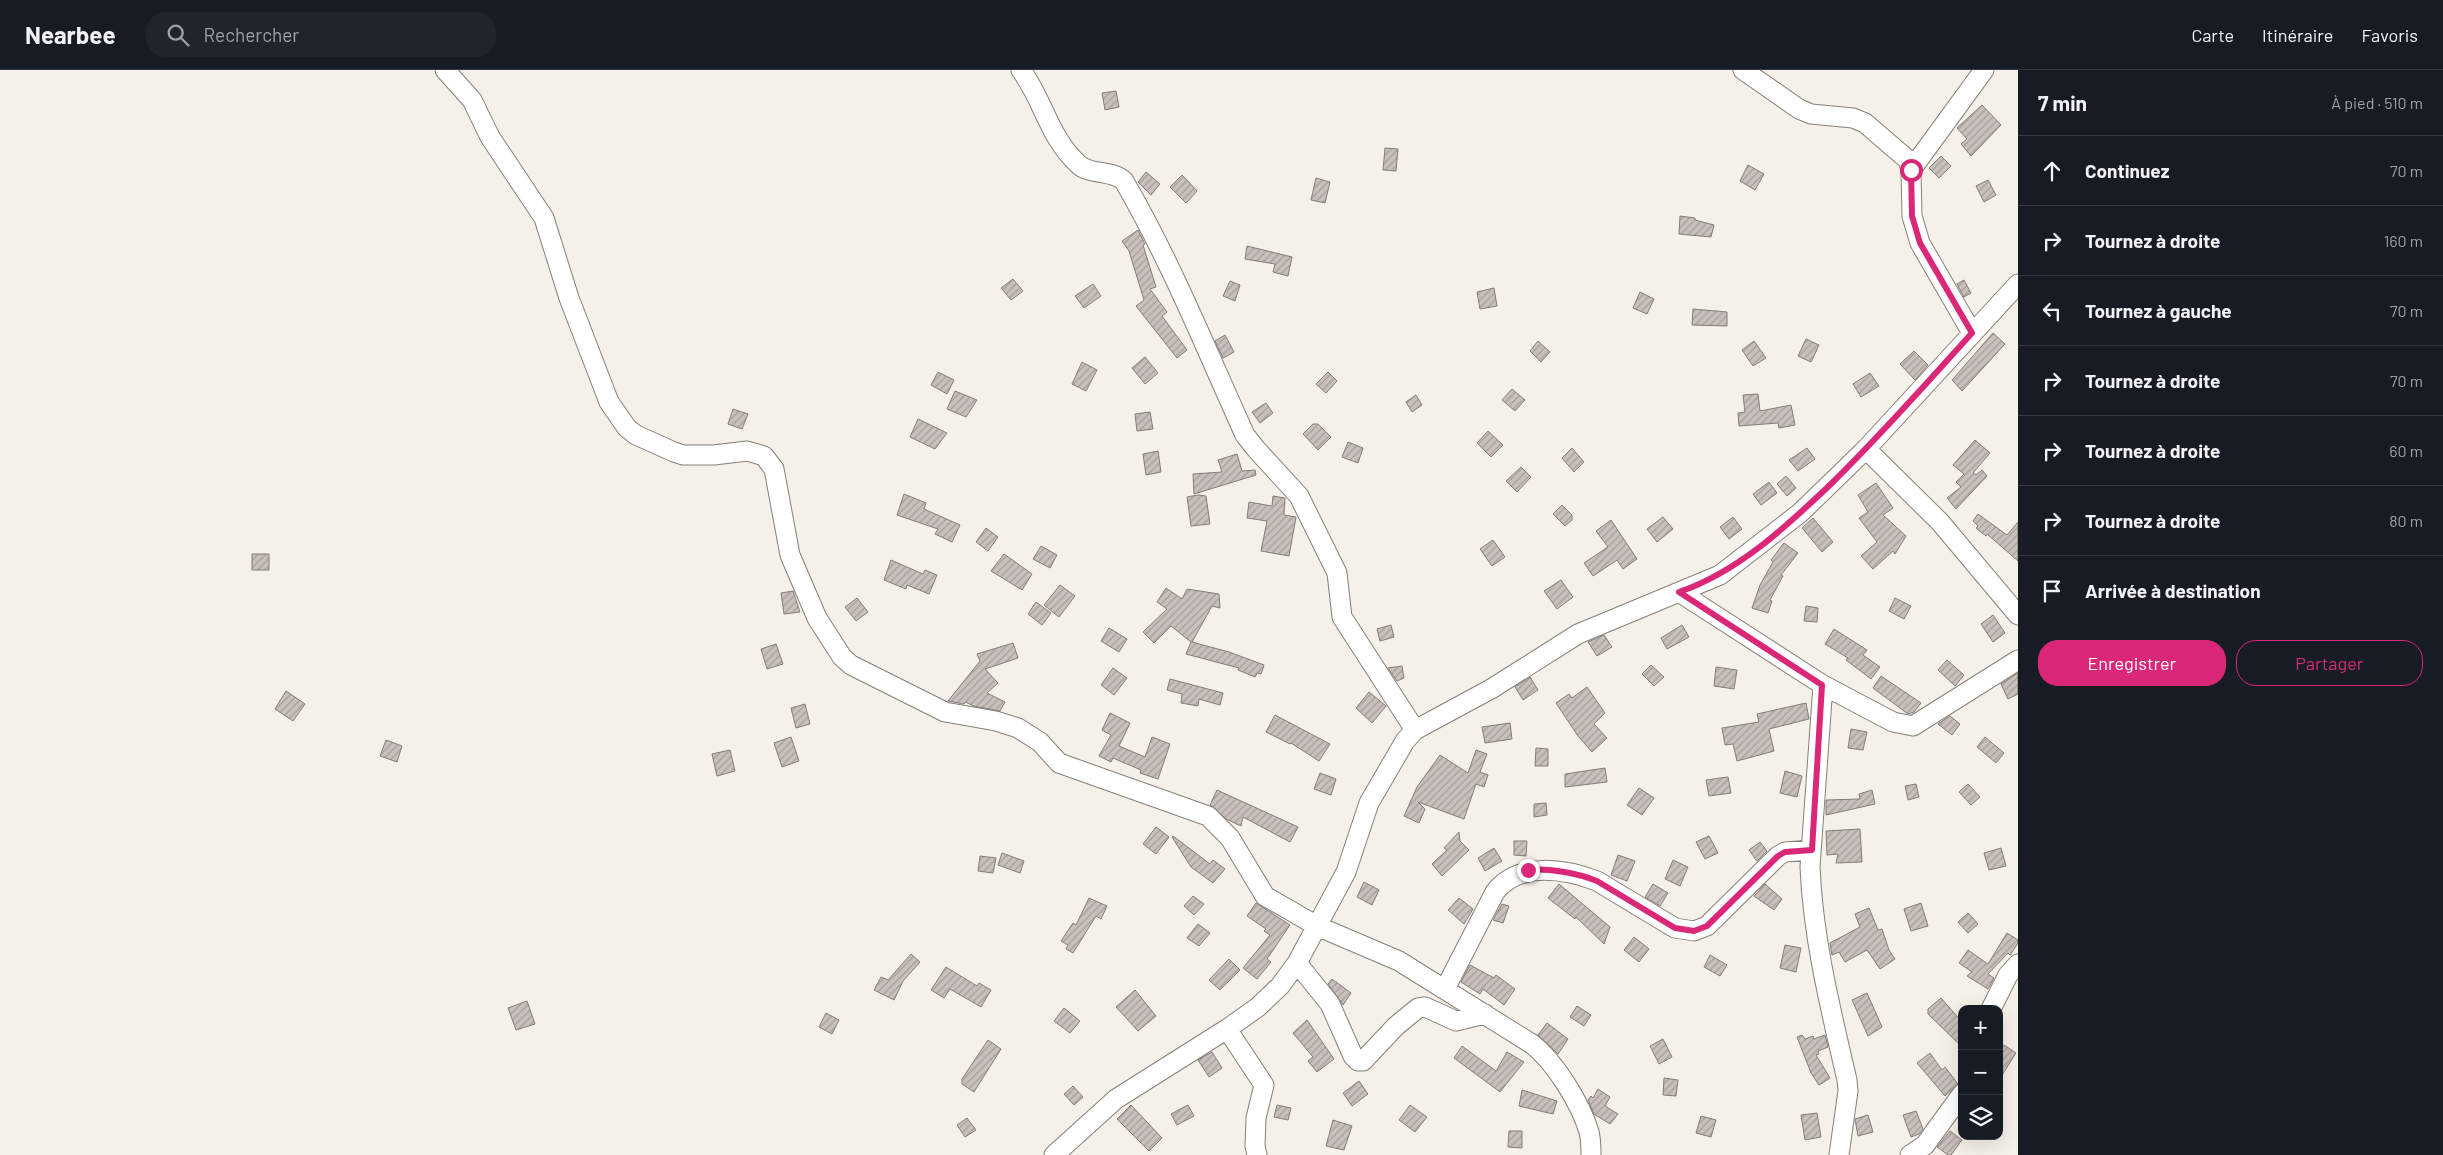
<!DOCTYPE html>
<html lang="fr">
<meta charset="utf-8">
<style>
body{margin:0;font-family:Barlow,sans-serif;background:#20242c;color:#f1f3f6}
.controls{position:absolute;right:15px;bottom:15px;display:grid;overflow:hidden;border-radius:10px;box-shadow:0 5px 20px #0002}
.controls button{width:45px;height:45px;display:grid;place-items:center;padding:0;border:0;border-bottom:1px solid #363941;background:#171b24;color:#f1f3f6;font:25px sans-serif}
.stop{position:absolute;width:15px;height:15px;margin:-11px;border:4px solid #db2777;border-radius:50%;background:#fff}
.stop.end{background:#db2777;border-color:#fff;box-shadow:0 1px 5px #0008}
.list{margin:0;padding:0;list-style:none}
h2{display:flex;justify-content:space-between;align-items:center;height:65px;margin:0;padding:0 20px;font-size:21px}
h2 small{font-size:16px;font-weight:400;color:#9ea1a6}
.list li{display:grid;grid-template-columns:32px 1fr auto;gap:15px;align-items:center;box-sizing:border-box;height:70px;padding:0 20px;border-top:1px solid #363941}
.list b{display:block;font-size:19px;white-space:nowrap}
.list em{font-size:16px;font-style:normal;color:#9ea1a6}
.actions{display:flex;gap:10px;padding:15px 20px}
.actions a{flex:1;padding:11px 0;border:1px solid #db2777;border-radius:20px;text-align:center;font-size:18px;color:#db2777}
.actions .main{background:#db2777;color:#fff}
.icon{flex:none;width:28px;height:28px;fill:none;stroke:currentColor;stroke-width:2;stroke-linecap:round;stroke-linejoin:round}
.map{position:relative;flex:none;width:2018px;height:1085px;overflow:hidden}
header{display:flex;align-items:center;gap:30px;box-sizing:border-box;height:70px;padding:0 25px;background:#171b24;border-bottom:1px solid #363941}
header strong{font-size:24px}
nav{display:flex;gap:28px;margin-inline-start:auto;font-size:18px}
.search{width:350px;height:45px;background:#20242c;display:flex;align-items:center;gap:12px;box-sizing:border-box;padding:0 18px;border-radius:20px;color:#9ea1a6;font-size:19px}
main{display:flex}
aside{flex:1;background:#171b24}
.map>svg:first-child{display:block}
.building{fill:url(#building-hatch);stroke:#847c78}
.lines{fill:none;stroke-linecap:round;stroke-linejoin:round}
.street-casing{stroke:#848079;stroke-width:21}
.street{stroke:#fff;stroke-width:19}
.route{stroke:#db2777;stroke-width:6}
</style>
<header>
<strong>Nearbee</strong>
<div class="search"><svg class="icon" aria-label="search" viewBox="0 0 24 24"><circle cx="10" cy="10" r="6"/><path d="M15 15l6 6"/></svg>Rechercher</div>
<nav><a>Carte</a><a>Itinéraire</a><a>Favoris</a></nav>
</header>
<main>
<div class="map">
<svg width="2018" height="1085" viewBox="0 0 2018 1085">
<defs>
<pattern id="building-hatch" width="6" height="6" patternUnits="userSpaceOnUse" patternTransform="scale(1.25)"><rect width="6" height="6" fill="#c9c0bc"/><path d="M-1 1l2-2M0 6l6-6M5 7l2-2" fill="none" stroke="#a49d99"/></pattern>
</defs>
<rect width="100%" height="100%" fill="#f5f0e8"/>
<!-- building -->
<path class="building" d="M1116,21L1119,37L1105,40L1102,23Z
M1982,35L2001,55L1971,86L1961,74L1967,69L1957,58Z
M1385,78L1398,79L1396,101L1383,100Z
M1941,86L1951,96L1939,108L1929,98Z
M1748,95L1764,104L1755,120L1740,111Z
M1146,102L1160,114L1151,125L1138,112Z
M1182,105L1197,121L1186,133L1170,117Z
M1316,108L1330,112L1325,133L1311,130Z
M1988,110L1996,125L1984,132L1976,116Z
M1680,146L1695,148V150L1714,155L1711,167L1679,164Z
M1138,160L1145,174L1143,175L1156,217L1150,219L1167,242L1162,246L1187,280L1177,288L1136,236L1144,230L1129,181L1122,171Z
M1247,176L1292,187L1288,206L1273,202L1275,194L1245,189Z
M1013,209L1023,221L1011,230L1001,218Z
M1964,210L1971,223L1964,227L1957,214Z
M1230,211L1240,215L1235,231L1223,226Z
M1093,214L1101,226L1084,238L1075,226Z
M1494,218L1497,236L1480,239L1477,222Z
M1640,222L1654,229L1647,244L1633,238Z
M1693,239L1727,242V256L1692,255Z
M1993,263L2005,274L1962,321L1952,310Z
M1225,265L1234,282L1223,288L1215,271Z
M1806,269L1819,275L1811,292L1798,286Z
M1538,271L1550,282L1541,292L1530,281Z
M1754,271L1766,288L1753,296L1742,280Z
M1914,281L1928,295L1915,310L1900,294Z
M1145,287L1158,303L1145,314L1132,298Z
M1082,292L1097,300L1086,321L1072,314Z
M938,302L954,310L947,324L931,315Z
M1328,302L1337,311L1326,323L1316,314Z
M1870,303L1879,316L1861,327L1853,314Z
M1512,319L1525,330L1515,341L1502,330Z
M955,321L977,330L966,347L947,339Z
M1758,324L1760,341L1791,335L1795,355L1779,358L1778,353L1739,356L1738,343L1745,342L1743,325Z
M1416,325L1422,335L1412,342L1406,332Z
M1266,333L1273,343L1260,353L1252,342Z
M733,339L748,344L742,359L728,354Z
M1150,342L1153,359L1137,361L1135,344Z
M918,349L947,363L935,379L910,367Z
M1313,354H1318L1331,367L1318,380L1303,364Z
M1488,361L1503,375L1491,387L1477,373Z
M1975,370L1990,383L1973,403L1976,405L1982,400L1987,406L1956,439L1947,428L1961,417L1956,412L1964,404L1953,395Z
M1348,372L1363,378L1358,393L1342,387Z
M1572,378L1584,392L1574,402L1562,388Z
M1807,378L1815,389L1798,401L1789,390Z
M1158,381L1161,402L1146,405L1143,384Z
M1237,384L1242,401L1255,400L1256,405L1194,424L1193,404L1222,402L1218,390Z
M1521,397L1531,407L1517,422L1506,411Z
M1786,406L1796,418L1787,426L1777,414Z
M1769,412L1777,423L1761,435L1753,424Z
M1876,413L1893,438L1883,445L1906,466L1895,484L1893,481L1873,499L1861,486L1877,472L1859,448L1868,442L1858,425Z
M904,424L926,433L924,439L960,455L952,472L935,464L938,459L897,445Z
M1198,425L1206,426L1210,454L1191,456L1187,427Z
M1273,426L1285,428L1284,445L1296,447L1289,486L1261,481L1267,451L1247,448L1249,432L1272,436Z
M1562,435L1572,445V450L1565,456L1553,444Z
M1978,444L2007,465L2018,452V491L1987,464L1986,466L1976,458L1978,456L1973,451Z
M1663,447L1673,459L1657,472L1647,459Z
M1733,447L1742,459L1729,469L1720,457Z
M1813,448L1833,472L1822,482L1802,458Z
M1611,450L1637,489L1623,499L1617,490L1593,506L1584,493L1608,477L1596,461Z
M986,458L998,467L988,481L976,472Z
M1493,470L1505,487L1492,496L1480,479Z
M1784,473L1798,483L1781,505L1783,506L1770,530L1772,531L1768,543L1752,538L1760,515L1773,492L1771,490Z
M1041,476L1057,485L1050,498L1033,489Z
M252,484H269V500H252Z
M1004,484L1032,504L1022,520L991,501Z
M891,490L923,504L925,500L937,505L929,524L907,515L906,519L884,510Z
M1561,510L1573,527L1557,539L1544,521Z
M1060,515L1075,526L1059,547L1044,535Z
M1166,518L1182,529L1187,519L1219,524L1220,538L1212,536L1192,572L1229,582L1264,595L1261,604L1257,603L1255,607L1238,600L1239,598L1186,584L1191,572L1171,556L1154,573L1143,562L1167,539L1157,532Z
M793,521L800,542L784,544L781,523Z
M857,528L868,542L856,551L845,537Z
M1895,528L1911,536L1904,549L1889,541Z
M1036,532L1051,543L1042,555L1028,544Z
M1806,536L1818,538L1817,552L1804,551Z
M1993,545L2005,563L1993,572L1981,554Z
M1391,555L1394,567L1380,571L1377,559Z
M1682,555L1689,567L1667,579L1661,568Z
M1109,558L1127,569L1119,582L1101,571Z
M1834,559L1867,580L1863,585L1880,597L1871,609L1846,590L1848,588L1825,574Z
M1604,565L1612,577L1597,586L1588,572Z
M1013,573L1018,588L985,599L998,613L987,623L1005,632L1000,641L973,636L966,632L964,634L948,631L980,591L977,584Z
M776,574L783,594L767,599L761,579Z
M1947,590L1964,605L1955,616L1938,600Z
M1651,595L1664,607L1654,616L1642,604Z
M1402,596L1404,608L1397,611L1388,598Z
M1716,597L1737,600L1734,619L1714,616Z
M1113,598L1127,608L1114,625L1101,615Z
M2018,603V624L2008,629L2001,614Z
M1881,606L1921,633L1914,642L1908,644L1873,618Z
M1530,607L1538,620L1523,630L1515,617Z
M1170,609L1223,623L1220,635L1199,629L1198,636L1181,633L1182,624L1167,620Z
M1587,617L1605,643L1594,654L1607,668L1592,682L1578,666L1556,633L1569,624L1572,628Z
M286,621L305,634L293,651L275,639Z
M1369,622L1386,636L1372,653L1356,638Z
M1806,633L1809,649L1769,659L1774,681L1737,691L1733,674L1725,675L1722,658L1759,652L1757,644Z
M805,634L810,654L796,658L791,638Z
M1110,643L1130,653L1119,676L1145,687L1152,667L1170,674L1158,709L1140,703L1141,700L1113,688L1111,692L1099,686L1111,665L1102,660Z
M1275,645L1330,674L1319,691L1291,673L1290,674L1266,662Z
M1950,646L1960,654L1952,665L1938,654Z
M1510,653L1512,669L1485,673L1482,657Z
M1851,659L1867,662L1863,680L1848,678Z
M791,667L799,691L782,697L774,673Z
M1985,667L2004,683L1996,693L1977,677Z
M386,670L402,676L397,692L380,686Z
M1536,678L1548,679V696H1535Z
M730,680L735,701L717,706L712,684Z
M1476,680L1487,684L1480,702L1488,705L1484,717L1476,714L1464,749L1418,732L1425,739L1419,753L1404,746L1417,717L1440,685L1468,703Z
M1605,698L1607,712L1565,717V704Z
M1785,701L1802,706L1797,727L1780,723Z
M1320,703L1336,709L1331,725L1314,719Z
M1728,707L1731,723L1709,726L1706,710Z
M1916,714L1919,727L1908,730L1905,716Z
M1968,714L1980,727L1971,735L1959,722Z
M1639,718L1654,728L1642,745L1627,735Z
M1217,720L1298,757L1290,772L1243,747L1241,756L1226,749L1210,735Z
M1872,720L1875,734L1826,745V730L1860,729L1859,724Z
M1546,733L1547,745L1534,747V734Z
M1156,757L1169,767L1156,784L1143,774Z
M1860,759L1862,792L1836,793L1838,784L1827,785L1826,761Z
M1459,762L1460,771L1469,780L1442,806L1432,794L1447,780L1444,778Z
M1173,766L1210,794L1213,790L1225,799L1213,813L1191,797L1172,767Z
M1709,766L1718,783L1705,789L1696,772Z
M1514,771H1527L1526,786L1514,785Z
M1760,772L1767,781L1757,791L1749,780Z
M1494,778L1502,791L1485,801L1478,788Z
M2001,778L2006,796L1989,800L1984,783Z
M1002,783L1024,791L1020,803L998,795Z
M1618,785L1635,791L1627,811L1611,805Z
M980,786L996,788L993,803L978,801Z
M1673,790L1688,797L1680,816L1665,809Z
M1364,812L1379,820L1372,835L1357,827Z
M1559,814L1610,857L1604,874L1576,847L1575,849L1548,828Z
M1653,814L1668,823L1660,836L1645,827Z
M1765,814L1782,829L1774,840L1754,826Z
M1193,826L1204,834L1194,845L1184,836Z
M1089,828L1107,836L1101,849L1096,846L1073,883L1066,879L1068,875L1061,871L1073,853L1076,855Z
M1459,828L1473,839L1464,854L1448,840Z
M1256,833L1290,855L1267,889L1271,892L1257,909L1243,898L1270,865L1264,861L1266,859L1247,846Z
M1921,833L1928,856L1911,861L1904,839Z
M1502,834L1509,836L1503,853L1493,850Z
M1869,838L1878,860L1882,859L1889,880L1895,889L1880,899L1867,880L1845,892L1839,882L1832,885L1830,873L1860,857L1855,844Z
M1968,843L1978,854L1968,863L1958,852Z
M1198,854L1210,863L1199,876L1187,868Z
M2007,863L2018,870V873L2010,885L2008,883L1988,904L1994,908L1988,919L1967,906L1972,902L1959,893L1968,880L1988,894Z
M1634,867L1649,879L1639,892L1624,880Z
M1785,875L1801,878L1796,902L1780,898Z
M911,884L920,892L903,911L894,930L874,920L881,907L888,910Z
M1710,885L1727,895L1720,906L1704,897Z
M1229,889L1240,900L1220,920L1209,910Z
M1470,895L1494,908L1496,905L1515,919L1504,935L1483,919L1480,924L1461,912Z
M946,897L977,916L979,913L991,920L981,937L950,919L944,928L931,920Z
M1332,909L1351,923L1343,935L1328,914Z
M1135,920L1156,946L1138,961L1116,937Z
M1867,923L1882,957L1868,966L1852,930Z
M1941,928L1962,952V977L1928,944V939Z
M527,931L535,954L516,960L508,938Z
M1577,936L1591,945L1584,956L1570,947Z
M1064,938L1080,951L1070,963L1054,951Z
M826,943L839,950L832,964L819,957Z
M1307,950L1334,989L1317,1002L1308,991L1313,987L1293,963Z
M1547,953L1568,969L1558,984L1538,965Z
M1802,965L1805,969L1813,966L1814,969L1825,965L1828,977L1818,981L1819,984L1816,985L1830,1008L1819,1015L1811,1003L1797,967Z
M1663,969L1672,987L1659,994L1650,976Z
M988,970L1001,979L974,1022L962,1014V1009Z
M2004,975L2016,983L1999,1010V983Z
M1462,976L1496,1001L1507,982L1524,992L1500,1022L1454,988Z
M1212,982L1222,998L1209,1007L1198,990Z
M1930,983L1942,1000L1945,997L1958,1014L1945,1026L1917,993Z
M1664,1008L1678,1010L1676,1026L1663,1025Z
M1359,1011L1368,1024L1352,1036L1343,1023Z
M1073,1016L1083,1027L1074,1035L1064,1024Z
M1598,1019L1610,1027L1605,1036L1618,1044L1610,1054L1594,1044L1588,1030L1591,1026L1593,1028Z
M1522,1020L1557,1031L1553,1044L1519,1036Z
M1131,1035L1162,1068L1149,1081L1117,1049Z
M1188,1035L1194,1046L1177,1055L1171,1044Z
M1277,1035L1291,1038L1288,1050L1274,1047Z
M1410,1035L1427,1047L1415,1062L1399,1050Z
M1916,1041L1923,1059L1919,1064L1911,1067L1903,1045Z
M1817,1043L1821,1067L1805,1070L1801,1045Z
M1868,1045L1873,1062L1858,1066L1855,1049Z
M1701,1046L1716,1050L1711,1067L1696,1063Z
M967,1048L976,1060L965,1067L957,1055Z
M1333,1050L1352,1056L1344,1080L1326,1076Z
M1509,1061H1522V1078L1508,1077Z
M1950,1061L1962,1070L1951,1085H1948L1937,1077Z"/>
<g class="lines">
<!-- street casing -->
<g class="street-casing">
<path id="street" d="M445,0L472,30L490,67L544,148L569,228L609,332L627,358L636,365L674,382L683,385H714L747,381L764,386L774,399L790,485L817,548L842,587L851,595L945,642L996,651L1018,658L1040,672L1059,693L1208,746L1230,768L1265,826L1317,856L1399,891L1532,974C1555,992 1581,1034 1589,1062C1591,1069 1591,1077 1591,1085
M1021,0C1044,31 1048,66 1078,94C1090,106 1112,99 1124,111C1171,192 1206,279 1245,365L1256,379L1299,426L1337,503L1342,547L1415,660
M1743,0L1799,39L1811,44L1853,48L1865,53L1908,90L1911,100L1912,146L1920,173L1972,263
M1911,100L1984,0
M1866,379L1940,452L2018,545
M1679,522L1823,615L1810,797C1813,869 1831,941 1847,1010L1848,1021L1839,1085
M1823,615L1893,652L1913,656L2018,590
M1297,893L1330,934L1353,986L1358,991H1363L1396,956L1418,938L1425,937L1456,951L1485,944
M1445,919L1495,822C1519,791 1565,799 1597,811L1675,858L1694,861L1707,856L1778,786L1785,782L1811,780
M1991,939L2008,905L2018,894
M1227,959L1264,1015L1256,1048L1255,1076L1257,1085
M1054,1085L1116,1029L1227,959L1258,937L1280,916L1297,893L1346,802L1369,733L1405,671L1415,660L1491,619L1578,564L1720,505L1800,443L1866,379L2018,214
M1910,1085L1925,1075L1962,1024"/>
</g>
<!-- street -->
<use href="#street" class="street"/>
</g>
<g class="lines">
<!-- route -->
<path class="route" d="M1528,800C1549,798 1577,803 1597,811L1675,858L1694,861L1707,856L1778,786L1785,782L1812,780L1822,615L1679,522C1738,502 1787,456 1832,413C1881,365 1926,314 1972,263L1920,173L1912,146L1911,100"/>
</g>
</svg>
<div class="controls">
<button>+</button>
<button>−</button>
<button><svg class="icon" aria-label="layers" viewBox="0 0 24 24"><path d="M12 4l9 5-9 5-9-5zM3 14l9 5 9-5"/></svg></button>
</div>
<div class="stop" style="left:1911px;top:100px"></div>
<div class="stop end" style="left:1528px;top:800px"></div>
</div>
<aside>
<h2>7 min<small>À pied · 510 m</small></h2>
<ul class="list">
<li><svg class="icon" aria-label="ahead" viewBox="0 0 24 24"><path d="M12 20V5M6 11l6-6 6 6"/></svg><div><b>Continuez</b></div><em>70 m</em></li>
<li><svg class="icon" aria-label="right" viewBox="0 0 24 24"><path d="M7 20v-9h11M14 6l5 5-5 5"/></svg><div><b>Tournez à droite</b></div><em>160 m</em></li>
<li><svg class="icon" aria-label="left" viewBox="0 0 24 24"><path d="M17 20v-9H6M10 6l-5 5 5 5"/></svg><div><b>Tournez à gauche</b></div><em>70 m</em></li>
<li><svg class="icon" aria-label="right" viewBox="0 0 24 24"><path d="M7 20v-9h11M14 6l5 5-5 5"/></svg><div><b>Tournez à droite</b></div><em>70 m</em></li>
<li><svg class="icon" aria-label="right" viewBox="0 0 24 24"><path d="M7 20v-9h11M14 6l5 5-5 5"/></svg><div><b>Tournez à droite</b></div><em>60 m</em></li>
<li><svg class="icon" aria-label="right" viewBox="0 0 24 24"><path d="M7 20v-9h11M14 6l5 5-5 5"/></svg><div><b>Tournez à droite</b></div><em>80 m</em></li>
<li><svg class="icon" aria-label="arrive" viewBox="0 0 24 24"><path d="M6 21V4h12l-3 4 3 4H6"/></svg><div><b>Arrivée à destination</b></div></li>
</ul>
<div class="actions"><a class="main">Enregistrer</a><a>Partager</a></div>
</aside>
</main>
